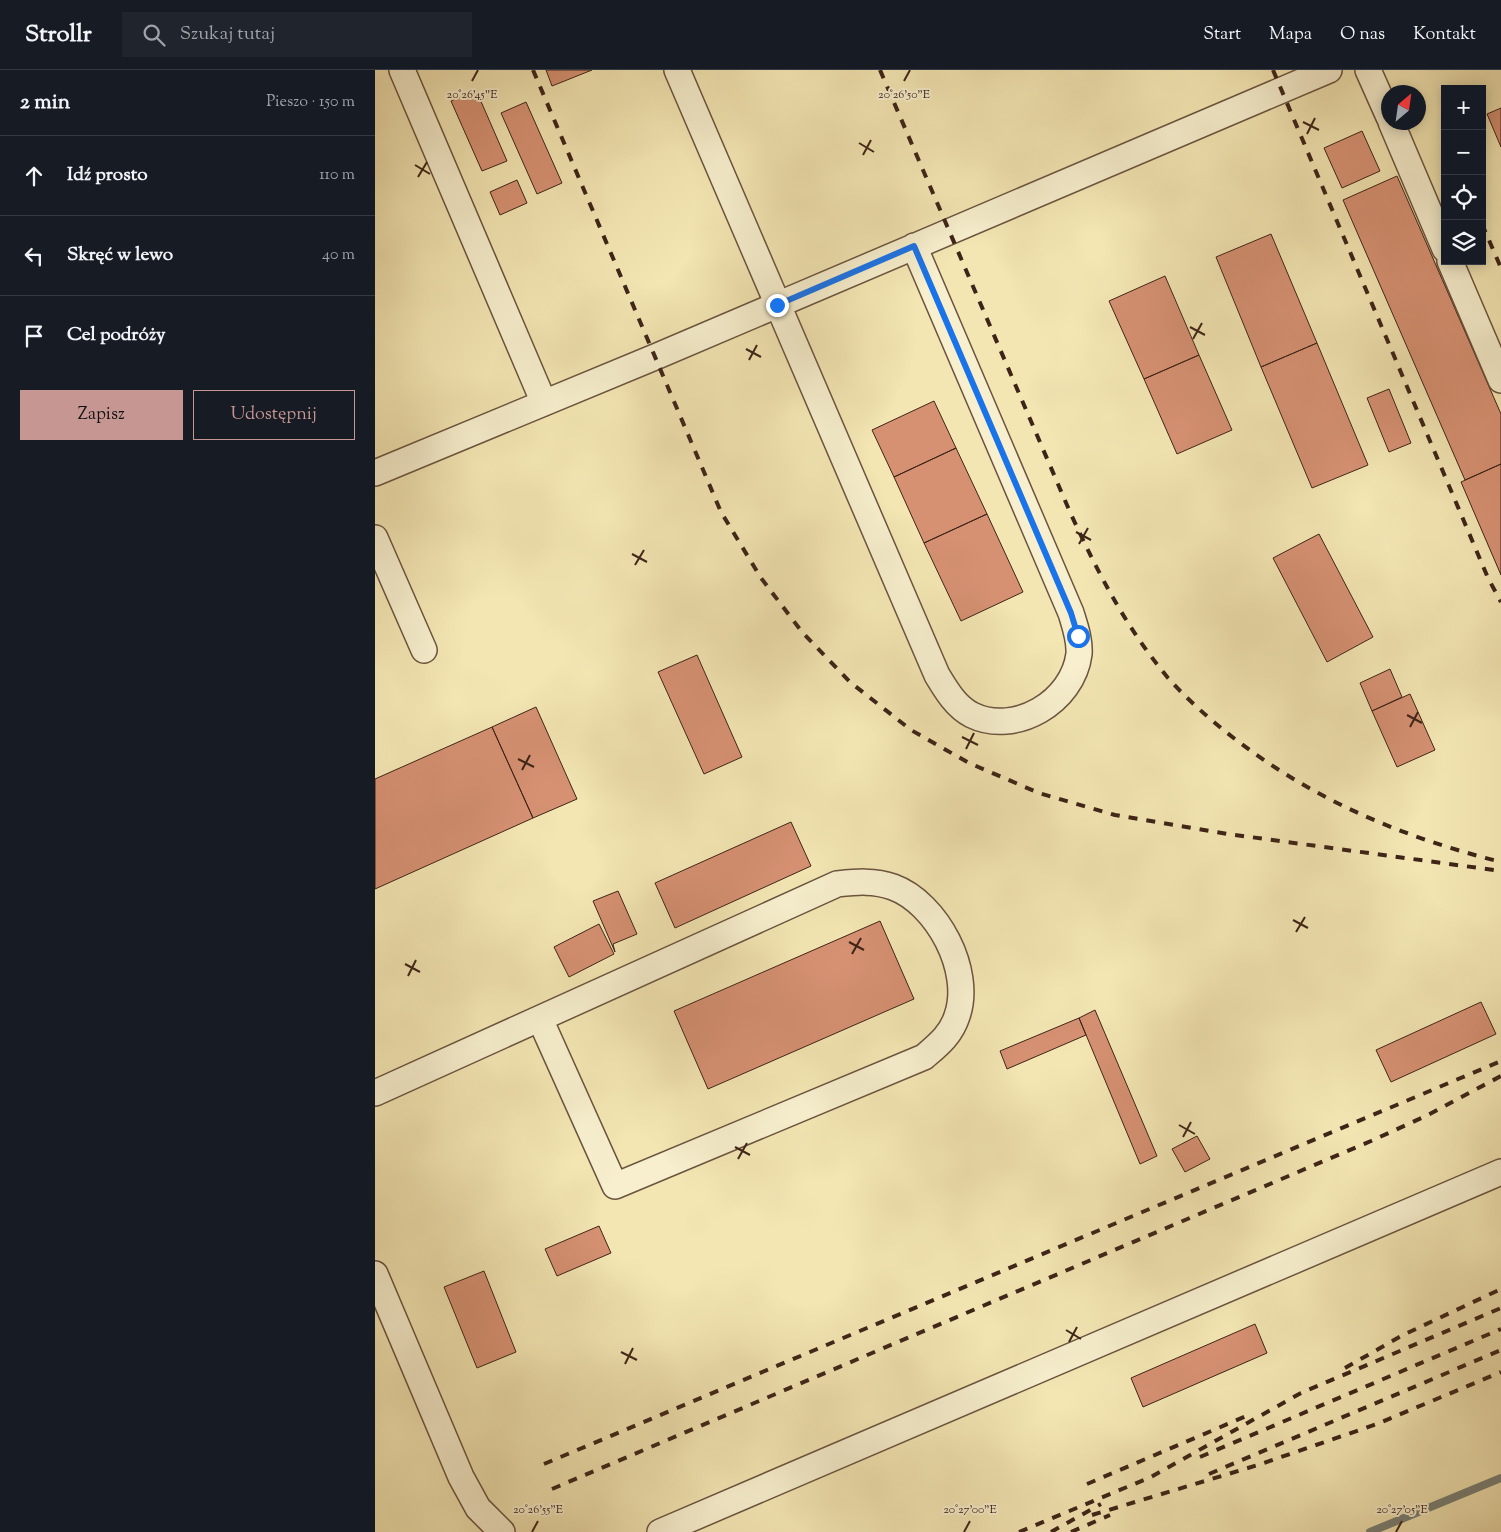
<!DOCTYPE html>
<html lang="pl">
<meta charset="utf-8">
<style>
body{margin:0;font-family:"Sorts Mill Goudy",serif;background:#20242c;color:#f1f3f6}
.controls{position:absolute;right:15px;top:15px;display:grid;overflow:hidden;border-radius:0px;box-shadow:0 2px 12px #0003}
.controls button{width:45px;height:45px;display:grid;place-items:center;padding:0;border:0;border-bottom:1px solid #363941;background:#171b24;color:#f1f3f6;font:25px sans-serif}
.compass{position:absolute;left:1006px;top:15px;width:45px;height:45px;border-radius:50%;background:#171b24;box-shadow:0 2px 12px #0003;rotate:29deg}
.stop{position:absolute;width:15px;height:15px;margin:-11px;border:4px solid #1a73e8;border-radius:50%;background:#fff}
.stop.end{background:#1a73e8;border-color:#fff;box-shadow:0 1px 5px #0008}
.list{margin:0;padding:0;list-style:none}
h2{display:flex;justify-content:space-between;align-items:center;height:65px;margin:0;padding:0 20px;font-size:21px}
h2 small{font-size:16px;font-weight:400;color:#9ea1a6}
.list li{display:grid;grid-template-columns:32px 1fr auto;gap:15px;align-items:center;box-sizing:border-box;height:80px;padding:0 20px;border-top:1px solid #363941}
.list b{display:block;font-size:19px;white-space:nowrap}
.list em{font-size:16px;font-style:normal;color:#9ea1a6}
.actions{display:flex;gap:10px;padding:15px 20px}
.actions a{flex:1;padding:11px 0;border:1px solid #c59692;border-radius:0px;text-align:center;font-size:18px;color:#c59692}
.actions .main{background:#c59692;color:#111}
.icon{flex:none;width:28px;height:28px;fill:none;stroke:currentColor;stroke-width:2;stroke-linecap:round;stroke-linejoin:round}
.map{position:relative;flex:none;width:1126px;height:1462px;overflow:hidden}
header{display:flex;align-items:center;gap:30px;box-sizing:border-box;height:70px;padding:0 25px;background:#171b24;border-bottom:1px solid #363941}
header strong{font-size:24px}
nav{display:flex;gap:28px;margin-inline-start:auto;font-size:18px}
.search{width:350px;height:45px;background:#20242c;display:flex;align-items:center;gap:12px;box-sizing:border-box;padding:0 18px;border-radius:0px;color:#9ea1a6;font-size:19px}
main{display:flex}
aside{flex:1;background:#171b24}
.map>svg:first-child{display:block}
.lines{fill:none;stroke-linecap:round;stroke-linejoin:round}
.stream{stroke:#788077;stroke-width:8}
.building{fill:#d69173;stroke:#3e2418}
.minor-casing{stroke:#6b543f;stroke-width:28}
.minor{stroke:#f7efce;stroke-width:25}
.rail{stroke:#3e2418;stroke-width:4;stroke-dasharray:9 9;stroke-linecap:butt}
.route{stroke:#1a73e8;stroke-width:6}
.ticks{fill:none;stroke:#3e2418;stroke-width:2}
.ticks-label{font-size:12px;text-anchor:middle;fill:#3e2418;stroke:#f7efce;stroke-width:4;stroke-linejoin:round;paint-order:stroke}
</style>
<header>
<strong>Strollr</strong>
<div class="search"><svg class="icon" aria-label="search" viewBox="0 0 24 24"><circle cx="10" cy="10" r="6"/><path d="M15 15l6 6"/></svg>Szukaj tutaj</div>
<nav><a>Start</a><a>Mapa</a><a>O nas</a><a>Kontakt</a></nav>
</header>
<main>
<aside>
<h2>2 min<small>Pieszo · 150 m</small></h2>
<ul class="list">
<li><svg class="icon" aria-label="ahead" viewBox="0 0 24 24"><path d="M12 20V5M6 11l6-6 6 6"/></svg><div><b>Idź prosto</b></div><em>110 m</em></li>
<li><svg class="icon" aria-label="left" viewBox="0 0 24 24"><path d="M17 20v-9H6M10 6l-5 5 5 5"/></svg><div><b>Skręć w lewo</b></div><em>40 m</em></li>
<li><svg class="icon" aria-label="arrive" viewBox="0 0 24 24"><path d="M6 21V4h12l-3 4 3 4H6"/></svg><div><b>Cel podróży</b></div></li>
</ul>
<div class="actions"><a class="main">Zapisz</a><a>Udostępnij</a></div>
</aside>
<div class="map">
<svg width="1126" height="1462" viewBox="0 0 1126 1462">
<rect width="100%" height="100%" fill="#f3e6b3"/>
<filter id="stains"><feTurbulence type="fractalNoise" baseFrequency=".004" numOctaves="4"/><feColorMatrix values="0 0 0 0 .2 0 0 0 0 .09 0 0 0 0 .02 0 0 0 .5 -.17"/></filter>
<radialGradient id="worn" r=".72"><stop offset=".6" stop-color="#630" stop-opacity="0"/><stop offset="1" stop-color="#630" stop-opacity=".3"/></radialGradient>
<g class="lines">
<!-- stream -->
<path class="stream" d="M995,1462L1126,1408"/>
</g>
<!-- building -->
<path class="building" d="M171,0H217L177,16Z
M101,20L132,91L107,101L76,31Z
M151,32L187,113L162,124L126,43Z
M1126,38V77L1112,44Z
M987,61L1005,101L967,118L949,78Z
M1022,106L1126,344V394L1090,410L968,130Z
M142,110L152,133L125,145L115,122Z
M896,164L942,273L886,297L841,187Z
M790,206L824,285L769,309L734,231Z
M942,273L993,395L937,418L886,297Z
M824,285L857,360L802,384L769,309Z
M1014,319L1036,373L1014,382L992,328Z
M559,331L581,378L519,407L497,360Z
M581,378L612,444L549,473L519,407Z
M1126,394V505L1086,412Z
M612,444L648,522L586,551L549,473Z
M944,464L998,567L952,592L898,488Z
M322,585L367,687L329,704L283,602Z
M1015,599L1027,627L997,641L985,613Z
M1035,624L1060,680L1022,697L997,641Z
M161,637L202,729L158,748L117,657Z
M117,657L158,748L0,819V709Z
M416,752L436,796L300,858L280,813Z
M243,821L262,864L238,874L240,882L218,831Z
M505,851L539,929L333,1019L299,941Z
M224,854L239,884L194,907L179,877Z
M1106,932L1121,964L1016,1012L1001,980Z
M720,940L782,1086L765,1094L704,948Z
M704,948L711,965L632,999L625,981Z
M822,1066L835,1089L810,1102L797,1079Z
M224,1156L236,1183L182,1206L170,1179Z
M109,1201L141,1282L102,1298L69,1217Z
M880,1254L892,1283L768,1337L756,1308Z"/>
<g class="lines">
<!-- minor casing -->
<g class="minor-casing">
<path id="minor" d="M27,0L169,333
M302,0L562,605C571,620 581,637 597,645C640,666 698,632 704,584C705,570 700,556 696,543L539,176
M993,0L1014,47
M1016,52L1070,179
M1075,191L1126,310
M0,403L280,287L954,0
M0,468L49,580
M0,1023L462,814C481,812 499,810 518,817C562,833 598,901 582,946C576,965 563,975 549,987L240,1116L165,949
M0,1204L86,1407L103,1438L127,1462
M285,1462L1126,1102"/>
</g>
<!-- minor -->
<use href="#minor" class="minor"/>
<!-- rail -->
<path class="rail" d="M158,0L346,442L386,508L427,562L475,612L536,660L594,693L664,723L740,745L853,764L1126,801
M505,0L695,442C723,503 750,556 793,608C810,627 831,646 851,662C934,728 1023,766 1126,792
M898,0L1113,508L1126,532
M1107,154L1126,198
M970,1298L1028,1265L1126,1219
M825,1387L1126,1259
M169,1394L1126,991
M834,1404L1126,1280
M712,1414L876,1344
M177,1419L996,1071L1053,1045L1126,1006
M717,1445L883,1395L1002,1354L1126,1302
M644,1462L776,1407L926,1323L1126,1238
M676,1462L726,1434
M696,1462L735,1445"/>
</g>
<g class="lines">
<!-- route -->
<path class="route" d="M402,235L539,176L696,543L703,566"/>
</g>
<!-- ticks -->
<path class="ticks" d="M97,11L103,0M529,11L535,0M928,52L944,60M932,64L940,48M484,73L499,82M488,85L496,70M40,95L55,104M43,107L52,92M815,257L830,265M818,269L827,253M371,279L386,287M374,290L382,275M701,462L716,470M704,474L713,458M257,484L272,492M260,495L269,480M1032,645L1047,653M1035,657L1043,642M587,667L603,675M591,679L599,663M143,689L159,697M147,700L155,685M918,850L933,858M921,862L930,847M474,872L489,880M477,884L486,868M30,894L45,902M33,906L41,890M804,1055L820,1064M808,1067L816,1052M360,1077L375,1085M363,1089L372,1073M691,1260L706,1269M694,1272L702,1257M246,1282L262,1290M250,1294L258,1278M157,1462L163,1451M589,1462L595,1451M1021,1462L1027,1451"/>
<g class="ticks-label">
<text x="97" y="28">20°26'45"E</text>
<text x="529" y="28">20°26'50"E</text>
<text x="163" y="1443">20°26'55"E</text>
<text x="595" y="1443">20°27'00"E</text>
<text x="1027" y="1443">20°27'05"E</text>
</g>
<rect width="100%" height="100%" filter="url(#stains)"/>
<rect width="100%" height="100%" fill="url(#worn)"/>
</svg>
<div class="controls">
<button>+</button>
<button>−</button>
<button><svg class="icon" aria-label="locate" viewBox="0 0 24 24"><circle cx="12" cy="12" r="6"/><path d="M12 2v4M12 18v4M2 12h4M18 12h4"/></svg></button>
<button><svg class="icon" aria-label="layers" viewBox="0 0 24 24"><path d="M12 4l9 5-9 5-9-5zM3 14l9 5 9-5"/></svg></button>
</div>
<svg class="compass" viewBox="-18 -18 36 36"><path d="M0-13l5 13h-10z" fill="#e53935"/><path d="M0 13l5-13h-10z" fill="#9ea1a6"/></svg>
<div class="stop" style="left:703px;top:566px"></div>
<div class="stop end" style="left:402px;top:235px"></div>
</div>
</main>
